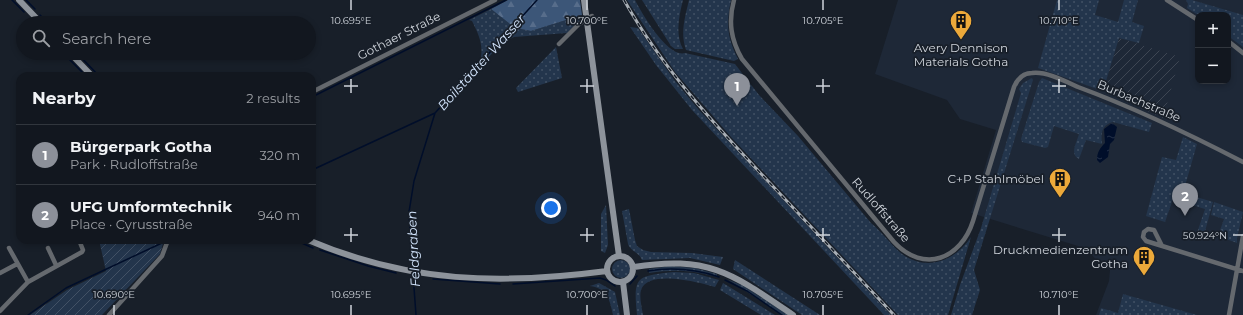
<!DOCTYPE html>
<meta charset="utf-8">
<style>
body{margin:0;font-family:Montserrat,sans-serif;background:#1f242c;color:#f1f3f6}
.controls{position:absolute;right:12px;top:12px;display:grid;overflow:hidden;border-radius:8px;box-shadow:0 2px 6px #0003}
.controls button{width:36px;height:36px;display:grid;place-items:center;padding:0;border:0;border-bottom:1px solid #31363d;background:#12171f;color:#f1f3f6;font:20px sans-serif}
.you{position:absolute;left:551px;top:208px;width:14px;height:14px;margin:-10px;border:3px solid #fff;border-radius:50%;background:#1a73e8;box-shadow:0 0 0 6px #1a73e833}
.badge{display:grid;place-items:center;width:26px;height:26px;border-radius:50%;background:#8c9099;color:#fff;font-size:13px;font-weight:700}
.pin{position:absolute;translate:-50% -33px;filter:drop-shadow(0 1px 2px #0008)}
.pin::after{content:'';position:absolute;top:21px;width:14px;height:12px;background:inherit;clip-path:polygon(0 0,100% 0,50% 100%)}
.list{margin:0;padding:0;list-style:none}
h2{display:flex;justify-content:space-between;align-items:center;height:52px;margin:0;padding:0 16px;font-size:17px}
h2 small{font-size:13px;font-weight:400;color:#9c9fa4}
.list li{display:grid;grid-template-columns:26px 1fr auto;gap:12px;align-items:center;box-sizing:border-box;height:60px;padding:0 16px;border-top:1px solid #31363d}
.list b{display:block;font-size:15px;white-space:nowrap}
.list p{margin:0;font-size:13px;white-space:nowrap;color:#9c9fa4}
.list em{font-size:13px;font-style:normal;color:#9c9fa4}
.icon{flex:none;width:22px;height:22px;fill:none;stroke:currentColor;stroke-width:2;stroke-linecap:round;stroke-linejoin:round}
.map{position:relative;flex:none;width:1243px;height:315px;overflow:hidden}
.search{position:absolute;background:#12171f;box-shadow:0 2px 6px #0003;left:16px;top:16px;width:300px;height:44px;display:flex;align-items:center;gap:10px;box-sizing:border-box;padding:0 14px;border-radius:22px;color:#9c9fa4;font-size:15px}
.panel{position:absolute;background:#12171f;box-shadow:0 2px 6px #0003;left:16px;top:72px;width:300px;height:172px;border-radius:12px}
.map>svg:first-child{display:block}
.built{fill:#1e2837;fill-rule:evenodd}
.industrial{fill:url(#industrial-furrows)}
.grass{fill:url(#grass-dots)}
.forest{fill:url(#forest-firs)}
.garden{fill:url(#garden-furrows)}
.water{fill:url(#water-ripples)}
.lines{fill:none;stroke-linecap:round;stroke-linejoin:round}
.stream{stroke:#000e2a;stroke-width:1.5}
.street{stroke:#65696e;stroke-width:4.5}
.secondary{stroke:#8d939b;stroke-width:6}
.rail-casing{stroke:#a8aeb5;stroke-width:3}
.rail{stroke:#181f29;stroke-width:1.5;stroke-dasharray:4.5;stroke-linecap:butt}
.ticks{fill:none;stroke:#ced3da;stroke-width:1.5}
.labels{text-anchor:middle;stroke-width:3.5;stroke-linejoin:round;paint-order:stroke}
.street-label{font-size:12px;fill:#ced3da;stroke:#181f29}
.poi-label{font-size:12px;fill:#ced3da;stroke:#181f29;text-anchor:end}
.water-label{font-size:13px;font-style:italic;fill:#d3e5fd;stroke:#181f29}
.ticks-label{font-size:10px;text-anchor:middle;fill:#ced3da;stroke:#181f29;stroke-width:3.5;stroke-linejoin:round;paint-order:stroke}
</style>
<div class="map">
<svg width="1243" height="315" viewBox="0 0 1243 315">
<defs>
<pattern id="industrial-furrows" width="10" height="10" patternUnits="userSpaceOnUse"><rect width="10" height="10" fill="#1e2837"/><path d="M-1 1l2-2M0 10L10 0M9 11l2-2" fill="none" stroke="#3e4653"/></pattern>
<pattern id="grass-dots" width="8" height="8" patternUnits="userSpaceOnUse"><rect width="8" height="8" fill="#23354c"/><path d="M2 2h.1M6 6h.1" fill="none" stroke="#425165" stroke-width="1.8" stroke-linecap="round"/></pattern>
<pattern id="forest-firs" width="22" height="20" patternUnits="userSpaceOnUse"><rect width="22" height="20" fill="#3c5678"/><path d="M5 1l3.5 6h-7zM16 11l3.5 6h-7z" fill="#576d8b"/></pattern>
<pattern id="garden-furrows" width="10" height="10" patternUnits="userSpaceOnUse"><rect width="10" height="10" fill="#23354c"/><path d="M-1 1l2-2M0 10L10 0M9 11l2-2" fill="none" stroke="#425165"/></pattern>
<pattern id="water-ripples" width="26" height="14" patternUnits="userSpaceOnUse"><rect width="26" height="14" fill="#000e2a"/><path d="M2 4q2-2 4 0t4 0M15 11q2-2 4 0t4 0" fill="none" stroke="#243048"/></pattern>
</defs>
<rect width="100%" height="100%" fill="#181f29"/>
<!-- built -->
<path class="built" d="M898,0H1243V315H1096L1109,281L1110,270L1101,265L1089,252L1078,246L971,213L996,130L960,119L947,100L875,74ZM1198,15H1228V81H1198Z"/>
<!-- industrial -->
<path class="industrial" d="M1119,38L1180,57L1163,118L1103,91Z"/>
<!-- grass -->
<path class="grass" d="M627,0H635C642,14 668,58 685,53L735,64L759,95L798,136L871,223C882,232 891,245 902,254C927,272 955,261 971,237L948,315H898L731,137L675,72Z
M642,0H683C679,16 675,34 683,49H675L671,46Z
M689,0H731C726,24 727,37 738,59L734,61L686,50C680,33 685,17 689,0Z
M1057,0H1099L1095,15L1118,22L1124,0H1138L1132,22L1144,26L1139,43L1119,38L1103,91L1038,68Z
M1186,0H1192L1243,15V47L1228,36V15H1198L1187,8L1188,4Z
M491,9L515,28L531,31L582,15V19L567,33L514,37L501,44L485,61L481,57C483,43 478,33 472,21L469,20Z
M630,27L638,28L675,81L699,110L891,315H884L692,110L656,65Z
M556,47L562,78L518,92L516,88Z
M1032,78L1033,80L974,270L980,290L972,315H951L960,285L981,228L1021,93L1019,89L1023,83Z
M1042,78L1152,123L1149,132L1113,122C1101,125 1101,134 1102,144L1086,140L1079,159C1069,154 1077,142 1079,134L1054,126L1048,147L1045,148L1022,142L1021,139L1039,82Z
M1183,137L1197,144L1183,193L1213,202L1204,235L1197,233L1205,209L1173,199L1165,222L1146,216L1162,157L1176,160Z
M1214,202L1243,212L1237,238V243L1218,236L1224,219L1211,215Z
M606,205L608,245L605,253L601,251V214Z
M629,209L635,240L637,246L643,250L651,252L692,253L723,257L720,265L690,258L642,260C639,252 630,251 628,244L622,211Z
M612 269a9 9 0 1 1 18 0a9 9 0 1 1-18 0Z
M735,260L820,315H802L733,269Z
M671,266L695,268L717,274V277C693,270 674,269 649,273V269Z
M674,272L694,273L719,280L715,287C699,282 648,269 641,290C639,297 642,308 643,315H637C633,276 636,276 674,272Z
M727,279L744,286L788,315H783Z
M599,283L615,292L620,315H613C610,300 607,288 590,286Z
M723,283L775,315H761L720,290Z
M1123,294L1197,315H1099L1101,308L1118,313Z"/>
<!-- forest -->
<path class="forest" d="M508,0H580L582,15L531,31L515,28L491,9Z"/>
<!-- garden -->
<path class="garden" d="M99,240H164L160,254L102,315H30L67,290L106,271Z"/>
<!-- water -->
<path class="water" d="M1112,123L1117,127L1114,140L1110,144L1108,157L1100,163L1097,160C1097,152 1100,148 1105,143L1104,129Z"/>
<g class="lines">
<!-- stream -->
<path class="stream" d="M12,0L24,12
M26,0L35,9
M40,15L48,23
M30,19L34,23
M63,53L86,76
M77,53L99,76
M312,97L506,0
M312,170L435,113L537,0
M295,240L313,248
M320,250L368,266L396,273
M412,270L409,212L414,181L435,113
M648,271C673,267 695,269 719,277
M413,274L416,315
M433,279L500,284
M725,280L747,291L782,315
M513,284L600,278L606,280L615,286
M630,284L637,276
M28,315L66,288L164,242"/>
<!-- street -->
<path class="street" d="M734,0C728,22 731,40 742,59L894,242C924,274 961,259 973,221L1014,87C1017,80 1022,73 1032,73C1046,71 1065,81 1078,87C1135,108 1189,134 1243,162
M1167,0L1198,20
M1228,41L1243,53
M559,44L579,24L592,16
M312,92L495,0
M1162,246L1154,230L1148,229L1144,232L1143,237L1146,241L1243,271
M9,248L28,282
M48,248L56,265
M0,273L17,264
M0,311L28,282L82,252L83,250L79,240
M109,315L162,256L168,240
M1229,315L1243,236"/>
<!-- secondary -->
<path class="secondary" d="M19,0L41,23
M584,0L619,256
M70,53L92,76
M308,240C409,283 501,285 607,271
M607 269a13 13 0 1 1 26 0a13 13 0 1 1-26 0Z
M634,267C709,255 733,274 793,315
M623,282L627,315"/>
<!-- rail casing -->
<g class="rail-casing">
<path id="rail" d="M624,0C662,68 714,124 767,180C809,225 852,270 894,315"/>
</g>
<!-- rail -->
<use href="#rail" class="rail"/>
</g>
<!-- ticks -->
<path class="ticks" d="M351,0V10M587,0V10M823,0V10M1059,0V10M351,79V93M587,79V93M823,79V93M1059,79V93M344,86H358M580,86H594M816,86H830M1052,86H1066M351,228V242M587,228V242M823,228V242M1059,228V242M344,235H358M580,235H594M816,235H830M1052,235H1066M1233,235H1243M114,305V315M351,305V315M587,305V315M823,305V315M1059,305V315"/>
<!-- icons -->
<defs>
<g id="building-pin" transform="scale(1.15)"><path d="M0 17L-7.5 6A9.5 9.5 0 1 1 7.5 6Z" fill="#eca93a" stroke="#181f29"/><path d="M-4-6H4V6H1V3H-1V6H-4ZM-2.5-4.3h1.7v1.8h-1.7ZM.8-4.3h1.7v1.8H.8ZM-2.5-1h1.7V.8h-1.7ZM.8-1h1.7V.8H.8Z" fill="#111"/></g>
</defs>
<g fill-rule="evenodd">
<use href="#building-pin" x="961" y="21"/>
<use href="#building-pin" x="1060" y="179"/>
<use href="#building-pin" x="1144" y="257"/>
</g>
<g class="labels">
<!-- street labels -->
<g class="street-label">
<text transform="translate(399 36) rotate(-27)" y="4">Gothaer Straße</text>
<text transform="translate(1139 101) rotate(23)" y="4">Burbachstraße</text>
<text transform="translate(881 210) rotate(49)" y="4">Rudloffstraße</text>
</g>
<!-- poi labels -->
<g class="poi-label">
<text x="961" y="52" text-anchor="middle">Avery Dennison<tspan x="961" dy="14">Materials Gotha</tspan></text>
<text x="1044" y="183">C+P Stahlmöbel</text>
<text x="1128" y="254">Druckmedienzentrum<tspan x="1128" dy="14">Gotha</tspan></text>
</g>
<!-- water labels -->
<g class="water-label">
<text transform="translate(481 62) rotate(-48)" y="5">Boilstädter Wasser</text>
<text transform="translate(413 249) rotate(-93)" y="5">Feldgraben</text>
</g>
</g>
<g class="ticks-label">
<text x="351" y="24">10.695°E</text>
<text x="587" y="24">10.700°E</text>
<text x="823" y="24">10.705°E</text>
<text x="1059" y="24">10.710°E</text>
<text x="1205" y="239">50.924°N</text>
<text x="114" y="298">10.690°E</text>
<text x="351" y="298">10.695°E</text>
<text x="587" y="298">10.700°E</text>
<text x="823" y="298">10.705°E</text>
<text x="1059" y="298">10.710°E</text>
</g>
</svg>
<div class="controls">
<button>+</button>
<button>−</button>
</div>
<div class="you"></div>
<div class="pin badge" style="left:737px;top:106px">1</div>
<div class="pin badge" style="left:1185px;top:216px">2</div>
<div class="search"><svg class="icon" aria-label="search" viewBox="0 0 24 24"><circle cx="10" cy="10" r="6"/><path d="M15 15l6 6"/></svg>Search here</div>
<section class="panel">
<h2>Nearby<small>2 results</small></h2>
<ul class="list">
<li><span class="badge">1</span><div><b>Bürgerpark Gotha</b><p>Park · Rudloffstraße</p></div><em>320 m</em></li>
<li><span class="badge">2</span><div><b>UFG Umformtechnik</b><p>Place · Cyrusstraße</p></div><em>940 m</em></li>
</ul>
</section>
</div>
